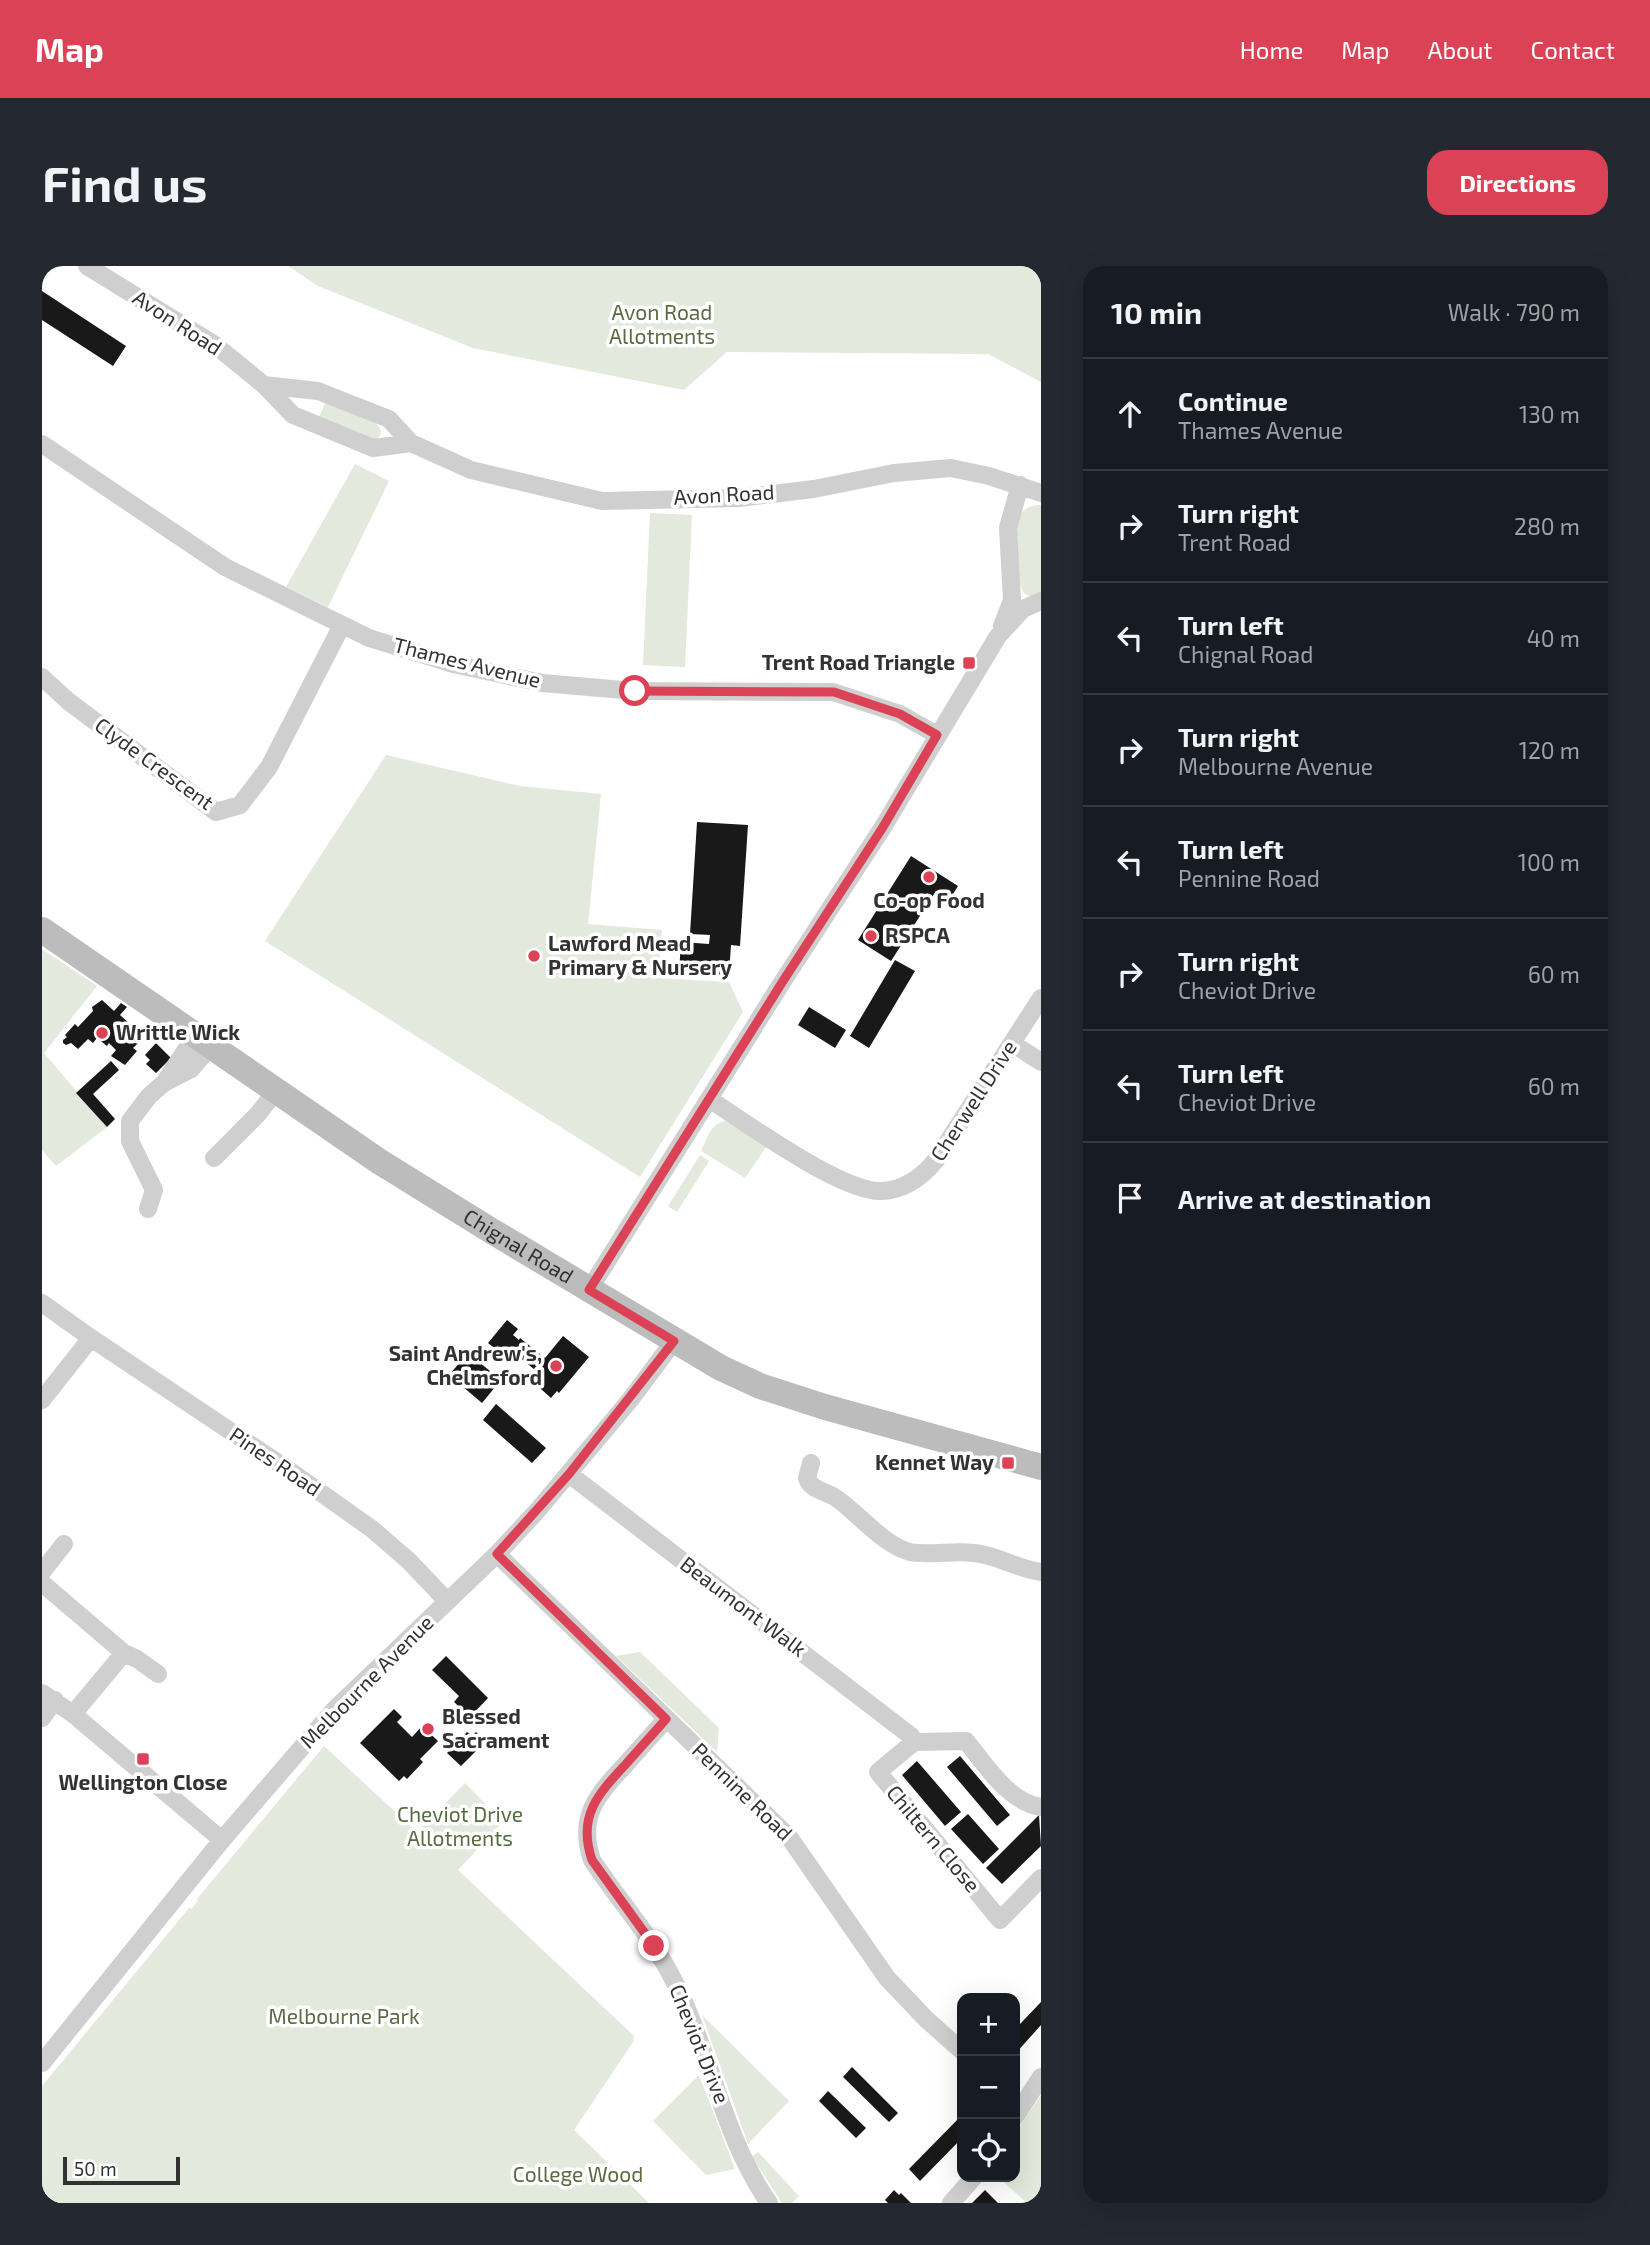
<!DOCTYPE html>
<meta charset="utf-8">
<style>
body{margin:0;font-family:"Exo 2",sans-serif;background:#242831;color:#f1f3f6}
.controls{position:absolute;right:21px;bottom:21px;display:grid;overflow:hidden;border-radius:14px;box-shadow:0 7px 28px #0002}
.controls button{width:63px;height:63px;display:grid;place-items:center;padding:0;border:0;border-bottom:2px solid #363941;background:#171b24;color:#f1f3f6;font:35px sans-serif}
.scale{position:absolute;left:21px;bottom:18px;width:117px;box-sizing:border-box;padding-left:7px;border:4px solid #323232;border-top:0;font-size:19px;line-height:24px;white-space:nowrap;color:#323232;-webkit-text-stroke:5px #fff;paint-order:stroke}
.stop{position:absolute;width:21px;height:21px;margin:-16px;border:5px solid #db4256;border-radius:50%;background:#fff}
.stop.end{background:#db4256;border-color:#fff;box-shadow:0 2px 7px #0008}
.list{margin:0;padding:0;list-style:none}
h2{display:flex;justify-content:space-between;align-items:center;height:91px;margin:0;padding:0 28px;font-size:30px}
h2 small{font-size:23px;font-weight:400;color:#9ea1a6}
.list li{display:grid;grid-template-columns:46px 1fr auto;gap:21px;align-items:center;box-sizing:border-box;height:112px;padding:0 28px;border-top:2px solid #363941}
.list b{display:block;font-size:26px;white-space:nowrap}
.list p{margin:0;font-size:23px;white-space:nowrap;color:#9ea1a6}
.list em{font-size:23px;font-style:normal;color:#9ea1a6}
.icon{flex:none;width:38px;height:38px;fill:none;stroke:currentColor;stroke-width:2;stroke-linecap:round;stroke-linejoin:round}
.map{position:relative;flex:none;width:999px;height:1937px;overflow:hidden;border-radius:21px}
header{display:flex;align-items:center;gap:42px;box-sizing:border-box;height:98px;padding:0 35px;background:#db4256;color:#fff}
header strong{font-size:33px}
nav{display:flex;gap:38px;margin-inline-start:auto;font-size:24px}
.intro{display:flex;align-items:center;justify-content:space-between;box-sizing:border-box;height:168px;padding:0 42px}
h1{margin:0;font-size:49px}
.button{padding:18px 32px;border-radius:21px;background:#db4256;color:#fff;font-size:24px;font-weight:700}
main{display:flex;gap:42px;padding:0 42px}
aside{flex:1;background:#171b24;border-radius:21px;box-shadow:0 7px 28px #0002}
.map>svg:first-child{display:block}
.green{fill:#e3e9dc}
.building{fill:#191919}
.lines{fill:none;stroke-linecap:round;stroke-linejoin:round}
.street{stroke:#cfcfcf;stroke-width:18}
.secondary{stroke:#bcbcbc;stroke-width:26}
.route{stroke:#db4256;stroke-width:9}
.poi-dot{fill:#db4256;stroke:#fff;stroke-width:2.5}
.labels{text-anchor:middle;stroke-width:7;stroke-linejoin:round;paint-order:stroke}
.park-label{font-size:21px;fill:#586c41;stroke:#fff}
.street-label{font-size:21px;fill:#323232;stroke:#fff}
.poi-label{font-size:21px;font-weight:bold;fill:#323232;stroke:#fff;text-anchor:start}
</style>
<header>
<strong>Map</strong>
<nav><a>Home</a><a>Map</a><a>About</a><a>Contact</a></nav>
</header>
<div class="intro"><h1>Find us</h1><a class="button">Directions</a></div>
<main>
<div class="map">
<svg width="999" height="1937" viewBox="0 0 999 1937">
<rect width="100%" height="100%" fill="#fff"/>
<!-- green -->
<path class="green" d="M246,0H999V116L946,88L685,86L642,124L431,82L276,20Z
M283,137L334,157L339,164L338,170L334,175L276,154Z
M313,198L347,215L286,341L244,321Z
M999,239V328C993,329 989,332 983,328C973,320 971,258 979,247C984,241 992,239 999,239Z
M608,247L650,249L643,401L601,399Z
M344,489L478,520L559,528L546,658L620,664L616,712L687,716L701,746L598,911L223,675Z
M0,683L55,720L2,787L65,861L14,900L0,884Z
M684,855L725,880L703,912L659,885C665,873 668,857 684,855Z
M658,889L667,895L635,946L626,940Z
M598,1386L677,1462L675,1486L574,1390Z
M282,1480L375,1566L423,1517L461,1556L416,1604L592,1770L591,1776L532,1864L607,1937H0V1820L147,1642L149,1643L156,1635L155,1633Z
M660,1749L747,1835L706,1878Z
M657,1809L693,1903L664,1909L611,1855Z
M999,1829V1937H985L956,1911H973V1868Z
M716,1886L757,1930L750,1937H740L710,1891Z"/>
<!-- building -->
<path class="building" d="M0,25L84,80L71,100L0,54Z
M655,556L706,559L698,680L689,679L687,709L637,706L639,676L667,678L668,669L648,668Z
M869,590L916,620L908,633L894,625L849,695L816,674Z
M853,694L873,705L827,782L808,770Z
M60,734L72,745L79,737L85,741L78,749L96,765L91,771L97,776L91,782L95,785L83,799L69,790L74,784L67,777L65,780L55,772L51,777L46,773L36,783L29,777L24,779L21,777V774L25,771L23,769L33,758L36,761L51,745L50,741Z
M767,741L804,764L793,782L756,759Z
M114,777L129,792L114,807L104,798L108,794L103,789Z
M69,795L77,804L51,828L73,853L65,861L34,827Z
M465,1054L476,1063L471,1069L477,1074L478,1072L503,1092L521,1070L547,1091L517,1127L515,1125L509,1132L490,1115L495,1109L491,1106L493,1104L471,1086L470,1087L461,1081L457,1086L446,1077Z
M426,1087L459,1114L440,1137L407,1109Z
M454,1138L504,1182L490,1197L441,1154Z
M404,1390L446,1432L428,1451L412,1436L417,1430L390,1404Z
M352,1443L360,1451L355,1456L370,1471L380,1460L396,1475L378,1493L381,1496L365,1513L362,1510L357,1515L318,1477Z
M425,1466L430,1470L434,1466L444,1475L419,1500L405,1487Z
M918,1490L968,1549L955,1560L905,1501Z
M875,1495L919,1546L903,1560L860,1509Z
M926,1548L957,1583L941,1598L909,1563Z
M997,1549L999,1580L960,1618L944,1602Z
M999,1736V1759L973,1788V1753L978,1758Z
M810,1801L856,1847L847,1856L801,1811Z
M786,1825L824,1862L814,1872L777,1835Z
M920,1849V1872L878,1915L867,1903Z
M852,1924L857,1929L859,1927L869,1937H846L843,1934Z
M943,1924L956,1937H930Z"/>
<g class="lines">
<!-- street -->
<path class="street" d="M45,0L173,79L222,119L251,149L331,182L369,177
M222,119L276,125L347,153L369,177L429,204L560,235L697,232L772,223L852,207L909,202L947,210L999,227
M0,178L183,301L327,372L411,398L500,417L593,425L791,426L858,448L895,469
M960,360L970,334L966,262L978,219
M0,411L26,435L174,546L198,539L227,501L300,359
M970,777L999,796
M122,817L153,770
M667,833C703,856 800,927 840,925C863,924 880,911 894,894L999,732
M172,892L216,848L234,825
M106,943L112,924L88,875V855L107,830L122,817L149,803L168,781
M547,1024L741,715L841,561L956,370L981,343L999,335
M0,1037L49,1072L251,1207L330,1263L367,1295L405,1335
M0,1134L49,1072
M769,1197L765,1212C768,1224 784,1225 794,1232C816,1247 841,1279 868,1286C889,1290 911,1284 932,1287C956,1289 975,1303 999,1306
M527,1208L869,1470L872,1476
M455,1288L747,1571L845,1712L885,1754L920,1785
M0,1306L22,1278
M0,1317L82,1387L31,1448
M82,1387L95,1393L116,1408
M0,1427L31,1448L180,1574
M0,1452L13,1434
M624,1453C611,1468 597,1483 584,1498C556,1528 535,1550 550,1594C577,1635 611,1672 633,1717C669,1788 681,1871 727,1937
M999,1541C966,1536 944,1499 924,1475L872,1476L836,1506L958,1654L999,1612
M0,1797L180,1574L293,1443L455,1288L495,1245L588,1134L632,1075
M973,1851L999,1811
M909,1937L932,1911"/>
<!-- secondary -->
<path class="secondary" id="s1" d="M0,664L338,896L448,964L679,1102L718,1120L783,1141L999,1201"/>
</g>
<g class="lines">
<!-- route -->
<path class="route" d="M593,425L792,426L858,448L895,469L841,561L741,715L547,1024L632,1075L527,1208L455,1288L624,1453C611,1468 597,1483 584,1498C556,1528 535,1550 550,1594L612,1680"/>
</g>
<!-- markers -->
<g class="poi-dot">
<rect x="920" y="390" width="14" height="14" rx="3.5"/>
<circle cx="887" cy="611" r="7"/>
<circle cx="829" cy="670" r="7"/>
<circle cx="492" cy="690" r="7"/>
<circle cx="60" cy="767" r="7"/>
<circle cx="514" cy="1100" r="7"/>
<rect x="959" y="1190" width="14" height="14" rx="3.5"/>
<circle cx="386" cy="1463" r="7"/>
<rect x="94" y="1486" width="14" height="14" rx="3.5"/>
</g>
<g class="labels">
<!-- park labels -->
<g class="park-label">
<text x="620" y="54">Avon Road<tspan x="620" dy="24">Allotments</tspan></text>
<text x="418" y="1556">Cheviot Drive<tspan x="418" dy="24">Allotments</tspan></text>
<text x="302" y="1758">Melbourne Park</text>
<text x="536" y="1916">College Wood</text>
</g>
<!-- street labels -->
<g class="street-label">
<text transform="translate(135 57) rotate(33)" y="7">Avon Road</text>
<text transform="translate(682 229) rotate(-3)" y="7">Avon Road</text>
<text transform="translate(425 397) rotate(14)" y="7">Thames Avenue</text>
<text transform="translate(112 498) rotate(36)" y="7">Clyde Crescent</text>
<text transform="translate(932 835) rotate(-57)" y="7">Cherwell Drive</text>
<text dy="7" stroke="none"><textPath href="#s1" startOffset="572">Chignal Road</textPath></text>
<text transform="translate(233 1196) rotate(34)" y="7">Pines Road</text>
<text transform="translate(701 1341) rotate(37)" y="7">Beaumont Walk</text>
<text transform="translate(325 1416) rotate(-45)" y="7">Melbourne Avenue</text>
<text transform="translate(700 1526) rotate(44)" y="7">Pennine Road</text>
<text transform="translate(891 1573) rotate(50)" y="7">Chiltern Close</text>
<text transform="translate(657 1778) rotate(68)" y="7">Cheviot Drive</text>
</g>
<!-- poi labels -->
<g class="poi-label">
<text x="913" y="404" text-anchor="end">Trent Road Triangle</text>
<text x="887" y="642" text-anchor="middle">Co-op Food</text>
<text x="843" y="677">RSPCA</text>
<text x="506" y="685">Lawford Mead<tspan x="506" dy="24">Primary &amp; Nursery</tspan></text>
<text x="74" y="774">Writtle Wick</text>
<text x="500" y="1095" text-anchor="end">Saint Andrew's,<tspan x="500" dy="24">Chelmsford</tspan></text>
<text x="952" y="1204" text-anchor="end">Kennet Way</text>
<text x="400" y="1458">Blessed<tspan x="400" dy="24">Sacrament</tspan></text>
<text x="101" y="1524" text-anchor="middle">Wellington Close</text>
</g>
</g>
</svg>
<div class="controls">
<button>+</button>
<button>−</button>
<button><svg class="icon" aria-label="locate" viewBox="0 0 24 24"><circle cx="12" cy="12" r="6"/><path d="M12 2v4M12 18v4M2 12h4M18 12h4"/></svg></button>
</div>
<div class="scale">50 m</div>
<div class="stop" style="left:593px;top:425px"></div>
<div class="stop end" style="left:612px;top:1680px"></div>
</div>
<aside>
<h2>10 min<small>Walk · 790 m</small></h2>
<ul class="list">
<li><svg class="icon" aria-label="ahead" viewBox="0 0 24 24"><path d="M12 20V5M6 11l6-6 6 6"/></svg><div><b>Continue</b><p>Thames Avenue</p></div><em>130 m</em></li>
<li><svg class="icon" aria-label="right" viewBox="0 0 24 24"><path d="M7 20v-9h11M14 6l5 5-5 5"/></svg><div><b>Turn right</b><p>Trent Road</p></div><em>280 m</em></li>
<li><svg class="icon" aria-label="left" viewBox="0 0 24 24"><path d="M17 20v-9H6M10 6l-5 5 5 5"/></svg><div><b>Turn left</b><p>Chignal Road</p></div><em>40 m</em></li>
<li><svg class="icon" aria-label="right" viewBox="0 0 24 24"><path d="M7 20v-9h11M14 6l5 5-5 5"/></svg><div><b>Turn right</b><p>Melbourne Avenue</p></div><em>120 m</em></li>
<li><svg class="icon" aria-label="left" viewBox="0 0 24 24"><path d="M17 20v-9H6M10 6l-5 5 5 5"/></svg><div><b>Turn left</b><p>Pennine Road</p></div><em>100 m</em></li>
<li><svg class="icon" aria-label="right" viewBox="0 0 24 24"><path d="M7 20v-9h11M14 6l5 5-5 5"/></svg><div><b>Turn right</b><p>Cheviot Drive</p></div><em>60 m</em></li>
<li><svg class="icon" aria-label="left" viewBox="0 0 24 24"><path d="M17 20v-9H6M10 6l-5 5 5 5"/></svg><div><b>Turn left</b><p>Cheviot Drive</p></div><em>60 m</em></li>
<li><svg class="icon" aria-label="arrive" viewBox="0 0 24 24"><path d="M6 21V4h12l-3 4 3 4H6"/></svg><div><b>Arrive at destination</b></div></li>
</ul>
</aside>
</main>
